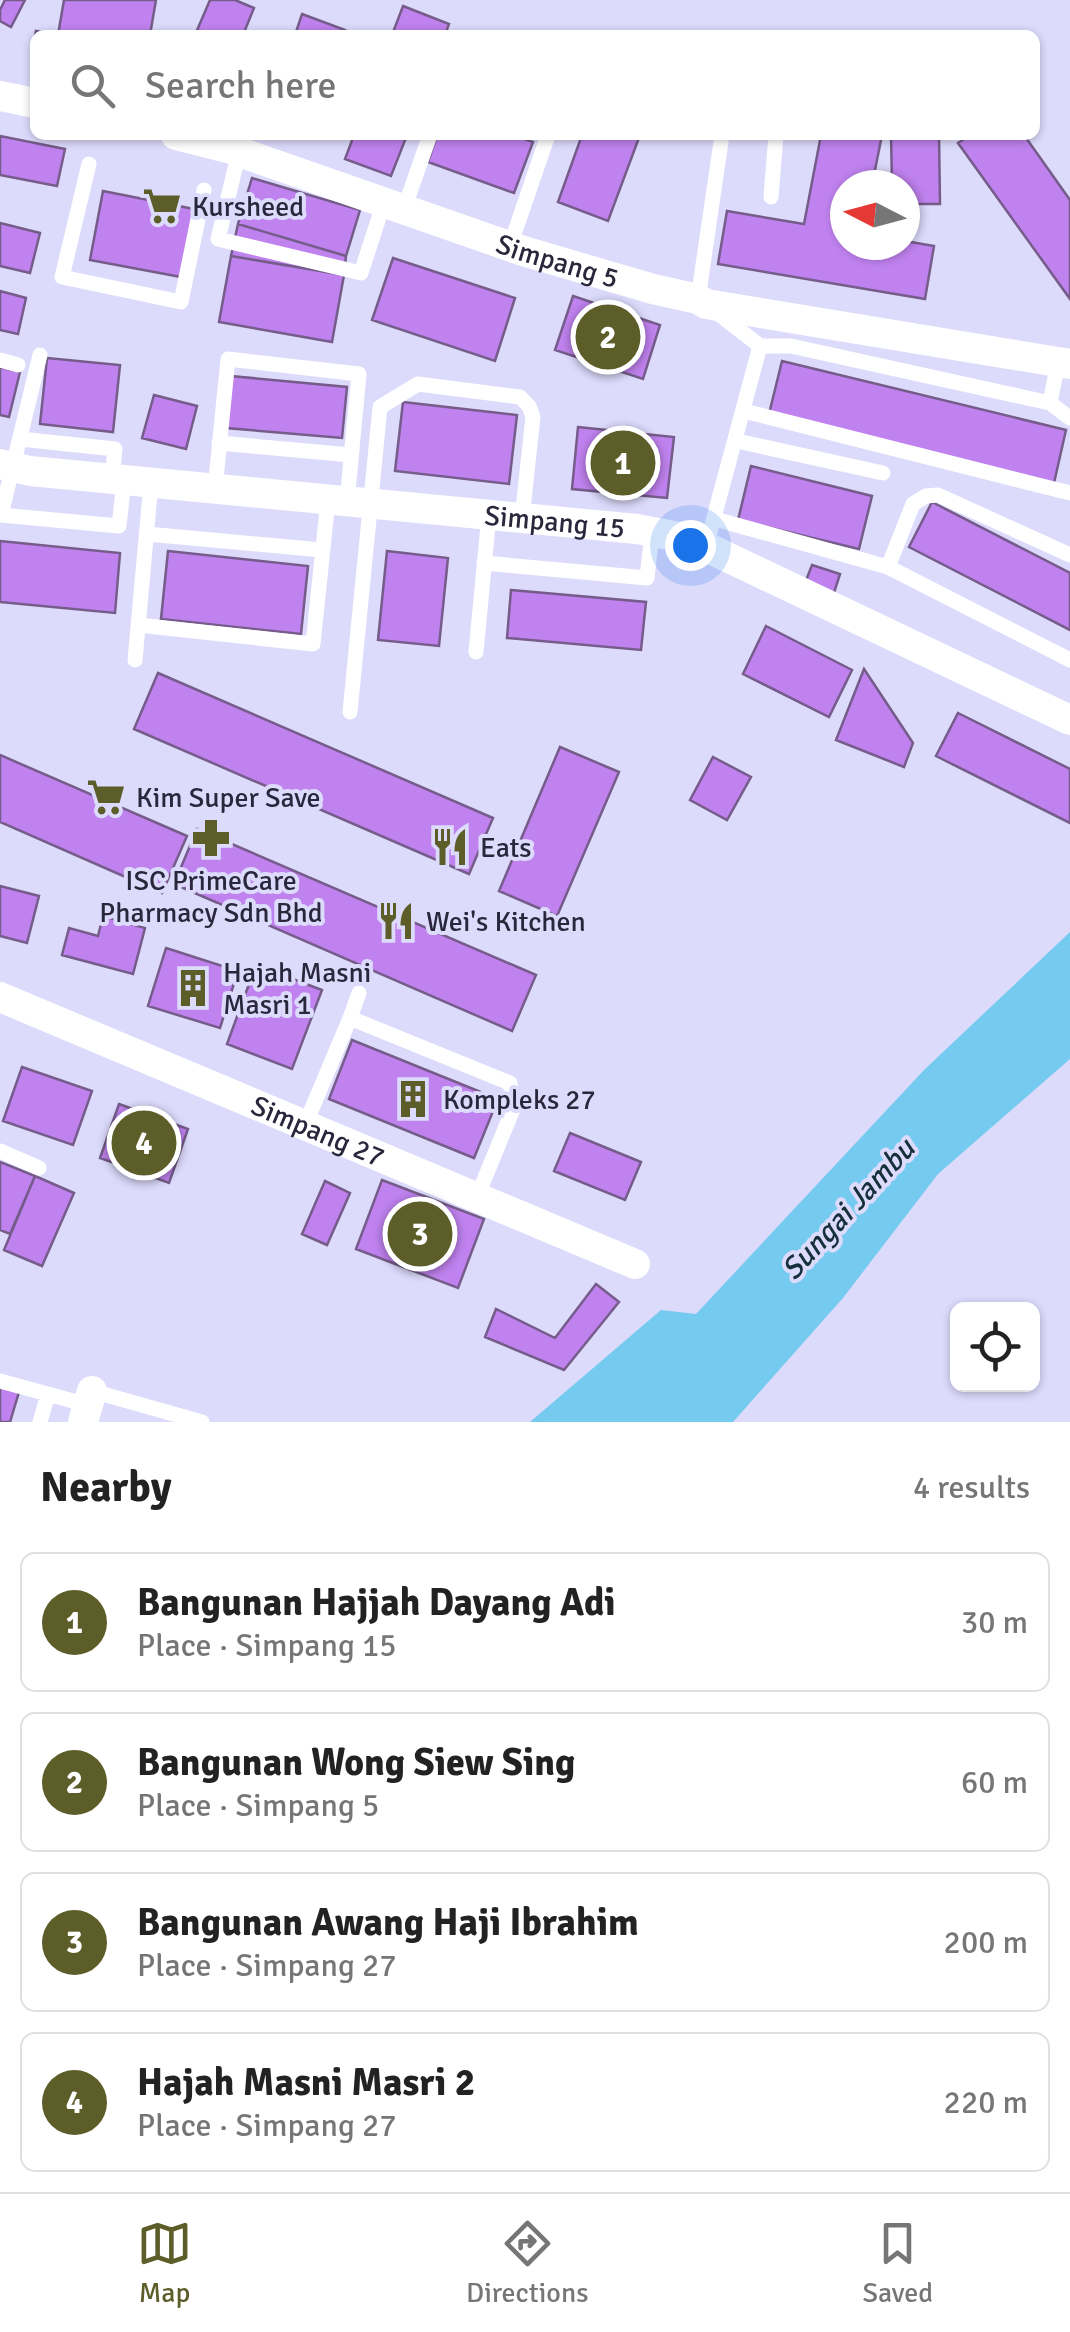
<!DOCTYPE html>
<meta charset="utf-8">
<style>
body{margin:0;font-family:Signika,sans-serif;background:#f2f2f2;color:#222}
.controls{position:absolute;right:30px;bottom:30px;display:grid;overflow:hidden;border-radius:15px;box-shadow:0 2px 8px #0004}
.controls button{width:90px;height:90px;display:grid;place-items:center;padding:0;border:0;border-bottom:2px solid #e0e0e0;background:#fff;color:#222;font:50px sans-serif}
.compass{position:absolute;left:830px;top:170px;width:90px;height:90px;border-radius:50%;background:#fff;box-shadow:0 2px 8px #0004;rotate:276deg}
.you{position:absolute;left:690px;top:545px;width:35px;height:35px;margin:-25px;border:8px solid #fff;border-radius:50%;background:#1a73e8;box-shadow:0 0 0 15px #1a73e833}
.badge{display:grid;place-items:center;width:65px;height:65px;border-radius:50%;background:#5d5d2a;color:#fff;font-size:32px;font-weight:700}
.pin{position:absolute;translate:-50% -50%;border:5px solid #fff;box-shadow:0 2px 10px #0006}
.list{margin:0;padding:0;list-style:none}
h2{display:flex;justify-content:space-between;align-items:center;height:130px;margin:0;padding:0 40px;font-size:42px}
h2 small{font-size:32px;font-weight:400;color:#767676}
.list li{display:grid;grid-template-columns:65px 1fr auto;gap:30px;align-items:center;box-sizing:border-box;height:140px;margin:0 20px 20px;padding:0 20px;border:2px solid #e0e0e0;border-radius:15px}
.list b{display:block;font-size:38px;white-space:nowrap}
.list p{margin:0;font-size:32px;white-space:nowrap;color:#767676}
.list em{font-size:32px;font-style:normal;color:#767676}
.icon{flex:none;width:55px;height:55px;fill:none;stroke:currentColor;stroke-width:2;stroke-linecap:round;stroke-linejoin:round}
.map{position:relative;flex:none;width:1070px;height:1422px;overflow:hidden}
.search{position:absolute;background:#fff;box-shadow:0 2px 8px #0004;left:30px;right:30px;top:30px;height:110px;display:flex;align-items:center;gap:25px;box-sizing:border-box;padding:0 35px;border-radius:15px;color:#767676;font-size:38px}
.sheet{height:770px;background:#fff}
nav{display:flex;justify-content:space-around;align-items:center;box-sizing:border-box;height:140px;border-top:2px solid #e0e0e0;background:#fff;font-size:28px;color:#767676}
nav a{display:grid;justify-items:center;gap:5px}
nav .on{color:#5d5d2a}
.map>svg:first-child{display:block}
.water{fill:#75caf0}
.building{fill:#c082ef;stroke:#755c8a;stroke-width:2.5}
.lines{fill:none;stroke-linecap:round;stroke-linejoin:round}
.lane{stroke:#fff;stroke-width:15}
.street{stroke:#fff;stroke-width:30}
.labels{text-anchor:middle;stroke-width:8;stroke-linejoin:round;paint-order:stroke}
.poi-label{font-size:28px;fill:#2a273c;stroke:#dddbfc;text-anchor:start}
.street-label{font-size:28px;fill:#2a273c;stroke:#dddbfc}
.water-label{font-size:30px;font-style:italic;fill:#152f3b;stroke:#dddbfc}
</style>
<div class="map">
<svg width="1070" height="1422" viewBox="0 0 1070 1422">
<rect width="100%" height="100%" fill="#dddbfc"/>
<!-- water -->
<path class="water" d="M1070,932V1059L938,1174L843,1298L733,1422H530L661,1310L696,1314L924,1070Z"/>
<!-- building -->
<path class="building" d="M5,0H25L11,27L0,21V10Z
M64,0H156L150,35H35L36,31L58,35Z
M210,0H235L254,8L243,35H195Z
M403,6L449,24L445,35H392Z
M302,14L345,30L343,35H295Z
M354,135H407L391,176L345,159Z
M437,135H513L533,142L514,193L428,162Z
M582,135H640L608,221L558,202Z
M821,135H882L872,185H845V245H905V241L934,246L925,299L718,264L727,211L804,224Z
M891,135H939L940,204H905V185H892Z
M970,135H1024L1070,200V299L958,143Z
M0,136L65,149L57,186L0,175Z
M252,178L360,210L346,256L238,224Z
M103,191L194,209L181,277L90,260Z
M0,223L40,233L30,273L0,266Z
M238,224L346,256L344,275L231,256Z
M231,256L344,275L332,342L219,322Z
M393,258L515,298L495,361L372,320Z
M0,291L26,298L18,334L0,330Z
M573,296L660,325L643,379L555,350Z
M47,358L120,365L113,432L40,424Z
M782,361L1066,430L1054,483L769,414Z
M0,367L20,372L9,417L0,415Z
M231,376L347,387L342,438L226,428Z
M154,395L197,406L186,449L142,438Z
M403,402L517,415L509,484L395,471Z
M578,427L674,437L667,498L572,489Z
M751,466L872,496L859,549L738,520Z
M932,502L1070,573V630L909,547Z
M0,541L120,553L115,613L0,602Z
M168,551L308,566L301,634L161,619Z
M387,551L448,558L439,646L378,640Z
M812,565L840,574L834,593L805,583Z
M511,590L646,602L641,650L507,638Z
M766,626L852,670L829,717L743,674Z
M864,669L913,743L904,767L836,740Z
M158,673L493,818L469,874L134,729Z
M958,713L1070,769V823L936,756Z
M560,747L619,772L557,916L499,891Z
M0,755L187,836L162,893L0,822Z
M713,757L751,777L727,820L690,800Z
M197,829L536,975L512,1031L174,884Z
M0,886L39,896L27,943L0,936Z
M103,916L145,928L133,974L62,955L69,928L98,936Z
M166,948L238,971L220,1028L148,1006Z
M256,965L322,990L292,1069L227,1044Z
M352,1040L498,1099L474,1158L329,1099Z
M22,1067L92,1091L73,1145L3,1121Z
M119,1104L188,1129L169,1183L100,1158Z
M570,1133L641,1162L625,1200L554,1171Z
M0,1162L35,1176L10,1234L0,1230Z
M35,1176L74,1193L42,1266L4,1250Z
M382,1180L484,1219L458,1288L356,1249Z
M325,1181L350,1193L327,1245L302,1234Z
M596,1284L619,1302L564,1370L485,1337L496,1309L555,1338Z
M0,1386L19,1392L10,1422H0Z"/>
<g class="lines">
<!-- lane -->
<path class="lane" d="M239,152L218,239L361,273L384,202
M89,164L62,277L181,302L204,190
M771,197L776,135
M404,209L430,135
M510,246L548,135
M698,299L722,135
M760,346H791L1050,403L1058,362
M40,355L1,515L119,526L124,481
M0,360L18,365
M1050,403L1070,418
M744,411L1070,493
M20,439L115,449L112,479
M737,441L883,473
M219,443L351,455
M215,489L228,359L359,374L347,502
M715,519L888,567
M147,534L322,550
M706,547L760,346L715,311
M1070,555L938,495L926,496L913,504L888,567L1070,660
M484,563L647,578L652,532
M138,625L313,644L328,500
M476,652L489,515
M135,660L151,483
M350,712L380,407L418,384L520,397L529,406L533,417L522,518
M350,1018L359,993
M305,1125L350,1018L510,1083L514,1107L477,1197
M0,1151L39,1168
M0,1381L88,1405
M92,1391L202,1422
M40,1422L48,1394"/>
<!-- street -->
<g class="street">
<path d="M0,96L35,103"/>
<path id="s1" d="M176,135L231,149L520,250L653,289L698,299L706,304L1070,364"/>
<path id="s2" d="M0,464L30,471L637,529L674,536L706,547L1070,720"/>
<path id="s3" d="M0,997L635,1264"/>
<path d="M83,1422L92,1391"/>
</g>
</g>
<!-- icons -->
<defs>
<g id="supermarket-bare" transform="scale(3)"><path d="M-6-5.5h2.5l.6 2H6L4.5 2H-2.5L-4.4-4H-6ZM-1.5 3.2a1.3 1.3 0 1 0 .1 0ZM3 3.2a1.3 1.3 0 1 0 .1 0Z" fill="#5d5d2a" stroke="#dddbfc" stroke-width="2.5" paint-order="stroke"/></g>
<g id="pharmacy-bare" transform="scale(3)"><path d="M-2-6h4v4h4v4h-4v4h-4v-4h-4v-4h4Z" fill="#5d5d2a" stroke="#dddbfc" stroke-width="2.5" paint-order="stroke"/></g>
<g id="restaurant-bare" transform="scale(3)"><path d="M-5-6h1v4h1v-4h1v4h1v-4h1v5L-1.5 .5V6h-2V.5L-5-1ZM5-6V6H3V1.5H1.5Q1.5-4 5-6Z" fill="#5d5d2a" stroke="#dddbfc" stroke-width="2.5" paint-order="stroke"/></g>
<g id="building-bare" transform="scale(3)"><path d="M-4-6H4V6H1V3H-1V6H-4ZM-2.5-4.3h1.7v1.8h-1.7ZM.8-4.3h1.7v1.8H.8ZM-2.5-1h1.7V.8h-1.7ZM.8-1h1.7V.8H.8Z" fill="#5d5d2a" stroke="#dddbfc" stroke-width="2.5" paint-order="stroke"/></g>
</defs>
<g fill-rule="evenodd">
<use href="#supermarket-bare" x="162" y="206"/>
<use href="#supermarket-bare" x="106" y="797"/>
<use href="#pharmacy-bare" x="211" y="838"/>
<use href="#restaurant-bare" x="450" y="847"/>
<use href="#restaurant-bare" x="396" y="921"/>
<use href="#building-bare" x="193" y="988"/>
<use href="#building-bare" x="413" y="1099"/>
</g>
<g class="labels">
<!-- poi labels -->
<g class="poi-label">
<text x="192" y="216">Kursheed</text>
<text x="136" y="807">Kim Super Save</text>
<text x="480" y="857">Eats</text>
<text x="211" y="890" text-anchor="middle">ISC PrimeCare<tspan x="211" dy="32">Pharmacy Sdn Bhd</tspan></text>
<text x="426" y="931">Wei's Kitchen</text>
<text x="223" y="982">Hajah Masni<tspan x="223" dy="32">Masri 1</tspan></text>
<text x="443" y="1109">Kompleks 27</text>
</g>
<!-- street labels -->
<g class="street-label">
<text dy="10" stroke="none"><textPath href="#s1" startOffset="402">Simpang 5</textPath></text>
<text dy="10" stroke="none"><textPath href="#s2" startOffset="558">Simpang 15</textPath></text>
<text dy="10" stroke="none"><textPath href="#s3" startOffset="345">Simpang 27</textPath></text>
</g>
<!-- water labels -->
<g class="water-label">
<text transform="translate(848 1209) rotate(-47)" y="10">Sungai Jambu</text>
</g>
</g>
</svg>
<div class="controls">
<button><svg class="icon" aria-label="locate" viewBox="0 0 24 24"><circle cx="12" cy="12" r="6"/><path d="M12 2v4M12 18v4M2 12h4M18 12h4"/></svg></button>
</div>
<svg class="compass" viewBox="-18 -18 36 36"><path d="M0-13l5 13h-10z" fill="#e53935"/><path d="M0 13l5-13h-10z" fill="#767676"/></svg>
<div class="you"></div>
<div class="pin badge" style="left:623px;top:463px">1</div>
<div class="pin badge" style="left:608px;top:337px">2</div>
<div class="pin badge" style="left:420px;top:1234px">3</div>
<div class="pin badge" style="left:144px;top:1143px">4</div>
<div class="search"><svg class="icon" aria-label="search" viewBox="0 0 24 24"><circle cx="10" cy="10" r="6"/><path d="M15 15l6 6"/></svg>Search here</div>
</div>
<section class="sheet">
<h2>Nearby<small>4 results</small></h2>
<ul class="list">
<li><span class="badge">1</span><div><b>Bangunan Hajjah Dayang Adi</b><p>Place · Simpang 15</p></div><em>30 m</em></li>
<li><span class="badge">2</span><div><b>Bangunan Wong Siew Sing</b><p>Place · Simpang 5</p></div><em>60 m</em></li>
<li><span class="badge">3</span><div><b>Bangunan Awang Haji Ibrahim</b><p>Place · Simpang 27</p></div><em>200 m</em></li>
<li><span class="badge">4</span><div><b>Hajah Masni Masri 2</b><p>Place · Simpang 27</p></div><em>220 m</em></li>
</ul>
</section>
<nav>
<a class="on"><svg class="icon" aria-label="map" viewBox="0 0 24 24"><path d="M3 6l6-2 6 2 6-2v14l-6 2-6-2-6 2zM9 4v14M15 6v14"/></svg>Map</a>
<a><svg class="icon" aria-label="directions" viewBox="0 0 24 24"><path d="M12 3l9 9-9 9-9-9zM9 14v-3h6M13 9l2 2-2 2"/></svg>Directions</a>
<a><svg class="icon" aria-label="saved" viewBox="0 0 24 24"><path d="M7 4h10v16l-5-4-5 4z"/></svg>Saved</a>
</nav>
